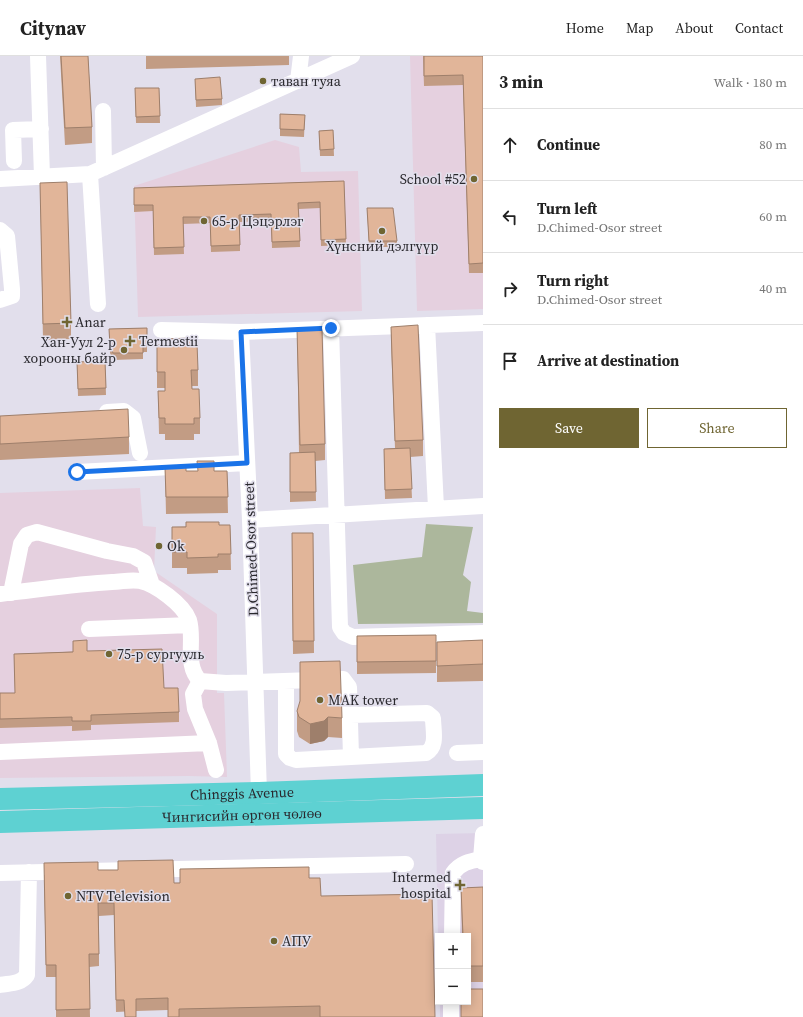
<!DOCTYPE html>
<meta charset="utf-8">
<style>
body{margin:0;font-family:"Source Serif 4",serif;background:#f2f2f2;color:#222}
.controls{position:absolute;right:12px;bottom:12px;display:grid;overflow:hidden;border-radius:0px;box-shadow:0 2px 10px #0003}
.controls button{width:36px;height:36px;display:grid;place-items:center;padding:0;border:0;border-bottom:1px solid #e0e0e0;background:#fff;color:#222;font:20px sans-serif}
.stop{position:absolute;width:12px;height:12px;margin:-9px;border:3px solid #1a73e8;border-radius:50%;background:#fff}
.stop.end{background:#1a73e8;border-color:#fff;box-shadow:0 1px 4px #0008}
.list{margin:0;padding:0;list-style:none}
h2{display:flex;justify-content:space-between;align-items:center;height:52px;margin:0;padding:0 16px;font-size:17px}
h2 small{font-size:13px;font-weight:400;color:#767676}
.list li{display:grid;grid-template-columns:26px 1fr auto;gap:12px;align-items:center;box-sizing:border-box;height:72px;padding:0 16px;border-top:1px solid #e0e0e0}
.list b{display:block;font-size:15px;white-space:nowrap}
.list p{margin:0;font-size:13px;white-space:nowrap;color:#767676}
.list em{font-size:13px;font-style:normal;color:#767676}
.actions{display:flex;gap:8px;padding:12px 16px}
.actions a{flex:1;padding:9px 0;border:1px solid #6f6532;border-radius:0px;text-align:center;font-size:14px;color:#6f6532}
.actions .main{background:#6f6532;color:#fff}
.icon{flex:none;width:22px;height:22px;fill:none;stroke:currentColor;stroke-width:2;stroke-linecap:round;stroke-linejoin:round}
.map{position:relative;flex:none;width:483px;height:961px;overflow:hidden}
header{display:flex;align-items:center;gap:24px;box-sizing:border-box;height:56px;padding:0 20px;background:#fff;border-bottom:1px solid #e0e0e0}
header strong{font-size:19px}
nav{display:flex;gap:22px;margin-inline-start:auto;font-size:14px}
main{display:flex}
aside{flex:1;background:#fff}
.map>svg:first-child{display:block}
.education{fill:#e5d0df}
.medical{fill:#ddd2e6}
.green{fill:#acb79c}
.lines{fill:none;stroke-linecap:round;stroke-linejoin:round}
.minor{stroke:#fff;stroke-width:16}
.highway{stroke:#5ed1d2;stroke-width:22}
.wall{fill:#c29c84}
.shaded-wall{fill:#9e7f6b}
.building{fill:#e1b599;stroke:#9e7f6b}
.route{stroke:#1a73e8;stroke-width:5}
.poi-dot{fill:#6f6532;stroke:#e2dfec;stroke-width:1.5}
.labels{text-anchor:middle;stroke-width:3;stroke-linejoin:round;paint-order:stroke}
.poi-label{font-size:14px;fill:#29282d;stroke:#e2dfec;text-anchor:start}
.street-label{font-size:14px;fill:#29282d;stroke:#e2dfec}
</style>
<header>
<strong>Citynav</strong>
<nav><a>Home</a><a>Map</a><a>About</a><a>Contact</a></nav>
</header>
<main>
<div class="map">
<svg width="483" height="961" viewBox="0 0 483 961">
<rect width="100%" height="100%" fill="#e2dfec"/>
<!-- education -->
<path class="education" d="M410,0H483V253L417,255Z
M275,84L299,91L301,116L358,115L362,255L138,261L134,130Z
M140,432L143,470L156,471L154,515L217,558V637H224L227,721L189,720L0,722V437Z"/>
<!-- medical -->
<path class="medical" d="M483,777V961H440V946H468V880H438L436,778Z"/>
<!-- green -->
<path class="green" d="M426,468L473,471L463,519L471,526L467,555L483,557V567L358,568L353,509L422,501Z"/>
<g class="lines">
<!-- minor -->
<path class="minor" d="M38,0L42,121
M298,25L301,0
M103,55L104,112
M14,105L13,74L41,73
M90,118L98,248
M0,123L90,118L352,0
M0,174L7,180L12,233V240L0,244
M427,269L436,452
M331,272L340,571L344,577L353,581L483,577
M161,274L241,276
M107,356L124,355L133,362L140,397
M77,416L247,407
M250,464L483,450
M11,537L21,488L27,479L37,476L107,495L133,500L144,506L152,529
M0,538C37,534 75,528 112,526C121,526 131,523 140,525C155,528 183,548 189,564C195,584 184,609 200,625L226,627L343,623L349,631L351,701L426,697C438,691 433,674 433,662L427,657L350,659
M89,573L190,569
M200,625L193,638L195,653L209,687L216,714
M286,625V698L290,702L296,704L351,701
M0,696L209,687
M457,697L483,696
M259,737L250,464L241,276L483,267
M483,778L481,803L483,806
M0,817L406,808
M452,880L453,817C460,807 470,805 481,803
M0,929C10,927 21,928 27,919L29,816
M451,961V946"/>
<!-- highway -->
<g class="highway">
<path id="s1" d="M0,743L259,737L483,729"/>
<path id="s2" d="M0,766L483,752"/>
</g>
</g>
<!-- wall -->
<path class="wall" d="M60,0H88L92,71V87L65,89Z
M146,0H289V9L146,13Z
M423,0H483V217H469L463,29L424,30Z
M195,23L222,43V49L196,51Z
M135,32H159L160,67H136Z
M280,58L305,59L304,81L280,80Z
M333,74L334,100H320L319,75Z
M344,125L346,189L321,190L320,152L299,153L300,191L272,192L271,165L240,166V195L211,196L210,167L183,168L184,198L154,199L153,155L134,156V132Z
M40,127L71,267V283L43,284Z
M367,152L397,185V191H369Z
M391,271L423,384V400L410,401L412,442L385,443L384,393L395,392L391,287Z
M147,272V296H143V303L113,304L110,297L109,273Z
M297,273L325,388V404L315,405L316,445L290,446V397H299Z
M191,287L198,314V330H192V333L200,362V378H194V384H165V378H159L158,335H165V332H157V289Z
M105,305L106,339L78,340L77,306Z
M0,360L129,381V398L0,404Z
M165,412L186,415H227L228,457L166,458Z
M230,469L231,514H218V517L187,518V512H172V471Z
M292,477H313L314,597L293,598Z
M436,579V617L357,618V580Z
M483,584V625L437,626V586Z
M87,595L164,632L179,656V666L91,669V674L72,675V670L0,672V637H15L14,598Z
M297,655L342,662V682L328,681L324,685L310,688L299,681L297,675Z
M118,805L174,827L309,822L321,840L435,961H168V954L136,955L116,956L114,859L99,860V910L89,911L90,961H56V921H46L44,819L98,814H118Z
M483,831V926H468V880H462L461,832Z"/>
<!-- shaded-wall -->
<path class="shaded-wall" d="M328,661V681L324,685L310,688V668Z"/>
<!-- building -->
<path class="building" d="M61,0H88L92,71L65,72Z
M424,0H483V207L469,208L463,19L424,20Z
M220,21L222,43L196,44L195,23Z
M135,32H159L160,60L136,61Z
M280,58L305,59L304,74L280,73Z
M333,74L334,93L320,94L319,75Z
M344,125L346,183L321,184L320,146L298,147L300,185L272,186L271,158L239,159L240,189L211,190L210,161H183L184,191L154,192L153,149H134V132Z
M67,126L71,267L43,268L40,127Z
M367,152H393L397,185H369Z
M418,269L423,384L395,385L391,271Z
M147,272V290H143V297H113L110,290L109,273Z
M322,272L325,388L300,389L297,273Z
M191,282V287H197L198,314H191L192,333H199L200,362H194V368H165V362H159L158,335H165V316H157V289L163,288V283Z
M105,305L106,332L78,333L77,306Z
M128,353L129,381L0,388V360Z
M410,392L412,433L385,434L384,393Z
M315,396L316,436H290V397Z
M197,405H214V415H227L228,441H166L165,412L186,411V415H198Z
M186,466H219V469H230L231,498H218V501L187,502V496H172V471H186Z
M292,477H313L314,585H293Z
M436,579V605L357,606V580Z
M87,584V595L162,593L164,632H178L179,656L91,659V665H72V661L0,663V637H15L14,598L73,596V585Z
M483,584V608L437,610V586Z
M340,605L342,662L328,661L324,665L310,668L299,661L297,655L300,645V606Z
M173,804L174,827H180V813L309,811V822H320L321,840L432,838L435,961H320V950L179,953V961H168V942L136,943V961H125L124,944H116L114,847H98L99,898H89L90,953L56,954V909H46L44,807L98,806V814H118V805Z
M483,831V910H468V880H463L461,832Z
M468,933H483V961H461V946H468Z"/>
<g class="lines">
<!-- route -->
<path class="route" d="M77,416L247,407L241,276L331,272"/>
</g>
<!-- markers -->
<g class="poi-dot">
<circle cx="263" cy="25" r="4"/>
<circle cx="474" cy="123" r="4"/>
<circle cx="204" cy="165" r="4"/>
<circle cx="382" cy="175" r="4"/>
<path d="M65 260h4v4h4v4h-4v4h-4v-4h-4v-4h4z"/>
<path d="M128 279h4v4h4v4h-4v4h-4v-4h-4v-4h4z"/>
<circle cx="124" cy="294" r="4"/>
<circle cx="159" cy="490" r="4"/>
<circle cx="109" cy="598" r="4"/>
<circle cx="320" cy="644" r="4"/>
<path d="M458 823h4v4h4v4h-4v4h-4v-4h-4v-4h4z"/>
<circle cx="68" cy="840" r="4"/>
<circle cx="274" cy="885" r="4"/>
</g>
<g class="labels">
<!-- poi labels -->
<g class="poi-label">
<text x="271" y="30">таван туяа</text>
<text x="466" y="128" text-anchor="end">School #52</text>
<text x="212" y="170">65-р Цэцэрлэг</text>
<text x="382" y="195" text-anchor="middle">Хүнсний дэлгүүр</text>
<text x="75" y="271">Anar</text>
<text x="139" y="290">Termestii</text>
<text x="116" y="291" text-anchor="end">Хан-Уул 2-р<tspan x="116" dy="16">хорооны байр</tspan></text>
<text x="167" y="495">Ok</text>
<text x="117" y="603">75-р сургууль</text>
<text x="328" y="649">MAK tower</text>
<text x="451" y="826" text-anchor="end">Intermed<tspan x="451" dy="16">hospital</tspan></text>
<text x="76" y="845">NTV Television</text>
<text x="282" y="890">АПУ</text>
</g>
<!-- street labels -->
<g class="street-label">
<text transform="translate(251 493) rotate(-92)" y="5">D.Chimed-Osor street</text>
<text dy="5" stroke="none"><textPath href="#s1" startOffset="242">Chinggis Avenue</textPath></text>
<text dy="5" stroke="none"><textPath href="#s2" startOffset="242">Чингисийн өргөн чөлөө</textPath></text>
</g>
</g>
</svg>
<div class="controls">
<button>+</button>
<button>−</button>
</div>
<div class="stop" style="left:77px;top:416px"></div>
<div class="stop end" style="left:331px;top:272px"></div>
</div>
<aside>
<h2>3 min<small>Walk · 180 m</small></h2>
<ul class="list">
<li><svg class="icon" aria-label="ahead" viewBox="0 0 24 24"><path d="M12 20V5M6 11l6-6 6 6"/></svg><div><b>Continue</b></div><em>80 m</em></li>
<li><svg class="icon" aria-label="left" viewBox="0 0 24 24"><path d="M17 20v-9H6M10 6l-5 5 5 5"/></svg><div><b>Turn left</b><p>D.Chimed-Osor street</p></div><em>60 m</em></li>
<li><svg class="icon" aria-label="right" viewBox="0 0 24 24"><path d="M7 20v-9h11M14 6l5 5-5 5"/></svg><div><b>Turn right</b><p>D.Chimed-Osor street</p></div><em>40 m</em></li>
<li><svg class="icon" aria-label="arrive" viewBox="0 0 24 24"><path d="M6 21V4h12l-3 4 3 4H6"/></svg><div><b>Arrive at destination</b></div></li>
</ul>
<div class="actions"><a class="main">Save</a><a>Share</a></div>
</aside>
</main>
